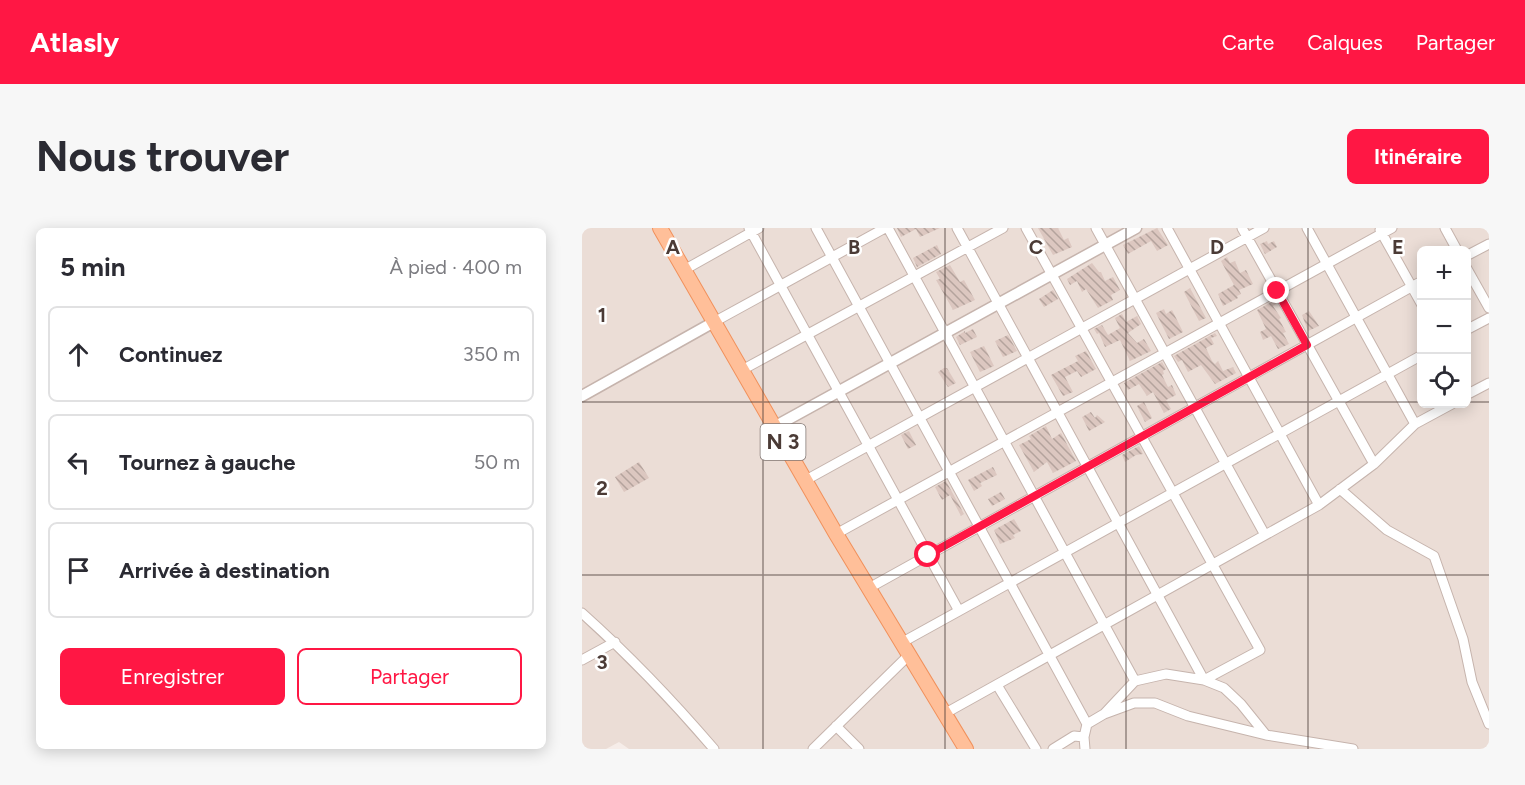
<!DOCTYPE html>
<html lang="fr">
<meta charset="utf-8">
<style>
body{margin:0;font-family:Figtree,sans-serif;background:#f7f7f7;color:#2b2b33}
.controls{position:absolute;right:18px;top:18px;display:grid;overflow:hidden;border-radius:9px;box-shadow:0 3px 15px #0003}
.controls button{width:54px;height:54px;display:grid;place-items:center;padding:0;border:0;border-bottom:2px solid #e1e1e2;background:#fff;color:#2b2b33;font:30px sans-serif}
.stop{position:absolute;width:18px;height:18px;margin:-14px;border:4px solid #ff1744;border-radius:50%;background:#fff}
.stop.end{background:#ff1744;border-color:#fff;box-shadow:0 2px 6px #0008}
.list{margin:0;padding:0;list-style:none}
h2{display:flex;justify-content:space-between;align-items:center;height:78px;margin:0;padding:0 24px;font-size:26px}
h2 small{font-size:20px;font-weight:400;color:#7c7c81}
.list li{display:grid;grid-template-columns:39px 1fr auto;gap:18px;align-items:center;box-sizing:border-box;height:96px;margin:0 12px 12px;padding:0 12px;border:2px solid #e1e1e2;border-radius:9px}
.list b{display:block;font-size:22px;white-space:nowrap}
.list em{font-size:20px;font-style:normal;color:#7c7c81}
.actions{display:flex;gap:12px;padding:18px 24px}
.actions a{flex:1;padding:14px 0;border:2px solid #ff1744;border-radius:9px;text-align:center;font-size:21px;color:#ff1744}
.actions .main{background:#ff1744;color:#fff}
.icon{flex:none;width:33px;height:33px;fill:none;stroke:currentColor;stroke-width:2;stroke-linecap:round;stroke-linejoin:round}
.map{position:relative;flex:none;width:907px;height:521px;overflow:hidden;border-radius:9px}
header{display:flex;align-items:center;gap:36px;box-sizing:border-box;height:84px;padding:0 30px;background:#ff1744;color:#fff}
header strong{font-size:28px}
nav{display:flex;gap:33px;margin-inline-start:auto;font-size:21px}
.intro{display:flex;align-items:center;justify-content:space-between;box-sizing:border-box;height:144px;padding:0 36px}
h1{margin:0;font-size:42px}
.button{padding:15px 27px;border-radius:9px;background:#ff1744;color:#fff;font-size:21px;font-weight:700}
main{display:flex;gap:36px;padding:0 36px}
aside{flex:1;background:#fff;border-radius:9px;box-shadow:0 3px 15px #0003}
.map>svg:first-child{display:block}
.residential{fill:#ebddd6;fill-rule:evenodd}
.building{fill:url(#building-back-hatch)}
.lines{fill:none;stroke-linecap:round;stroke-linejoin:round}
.minor-casing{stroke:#c6b4ad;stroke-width:11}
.tertiary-casing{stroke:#c6b4ad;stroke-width:13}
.primary-casing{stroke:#f1915c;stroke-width:16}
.minor{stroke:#fff;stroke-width:9}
.tertiary{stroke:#fff;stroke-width:10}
.primary{stroke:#ffbf99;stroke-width:14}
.route{stroke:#ff1744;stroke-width:8}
.grid{fill:none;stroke:#4b3b36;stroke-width:1.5;stroke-opacity:0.55}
.labels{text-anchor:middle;stroke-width:5;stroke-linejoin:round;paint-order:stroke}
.shield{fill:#fff;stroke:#817672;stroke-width:1.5}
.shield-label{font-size:21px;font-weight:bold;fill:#4b3b36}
.grid-label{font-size:20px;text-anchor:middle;font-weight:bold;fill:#4b3b36;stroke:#fff;stroke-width:5;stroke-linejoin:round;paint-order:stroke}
</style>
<header>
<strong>Atlasly</strong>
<nav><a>Carte</a><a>Calques</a><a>Partager</a></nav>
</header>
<div class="intro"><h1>Nous trouver</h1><a class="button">Itinéraire</a></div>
<main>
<aside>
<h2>5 min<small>À pied · 400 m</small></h2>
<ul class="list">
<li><svg class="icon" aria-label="ahead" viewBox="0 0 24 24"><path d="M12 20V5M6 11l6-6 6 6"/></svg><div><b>Continuez</b></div><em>350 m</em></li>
<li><svg class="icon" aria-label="left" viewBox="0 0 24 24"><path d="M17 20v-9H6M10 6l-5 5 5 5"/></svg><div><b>Tournez à gauche</b></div><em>50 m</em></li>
<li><svg class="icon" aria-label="arrive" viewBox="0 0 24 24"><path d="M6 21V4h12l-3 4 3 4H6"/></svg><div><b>Arrivée à destination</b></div></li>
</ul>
<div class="actions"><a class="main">Enregistrer</a><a>Partager</a></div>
</aside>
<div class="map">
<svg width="907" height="521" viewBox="0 0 907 521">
<defs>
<pattern id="building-back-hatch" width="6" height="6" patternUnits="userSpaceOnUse" patternTransform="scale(1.5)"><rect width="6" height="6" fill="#dcc7c0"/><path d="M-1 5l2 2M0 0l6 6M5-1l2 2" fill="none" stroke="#b4a39d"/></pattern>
</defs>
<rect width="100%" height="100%" fill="#f6ede9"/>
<!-- residential -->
<path class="residential" d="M0,0H907V521H47L37,514L24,521H0ZM840,22H884V176H840Z"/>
<!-- building -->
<path class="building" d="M315,0H358L338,9L334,1L319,9Z
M456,0H476L482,12L486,10L490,19L471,27Z
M575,0L586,17L575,23L569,13L546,26L541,17Z
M685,13L686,16L692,13L695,19L683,26L678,16Z
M355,17L359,26L335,39L331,30Z
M645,29L648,35L653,33L658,45L664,42L671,56L657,62L659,66L655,68L656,70L641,78L636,66L652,57L639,33Z
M510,35L517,44H519L523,53L531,49L538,62L529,67L531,72L516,80L504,61L500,64L495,53L488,57L485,51Z
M368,37L378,54L382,52L393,72L371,82L354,52L358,51L354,44Z
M608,60L624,90L617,93L602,64Z
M471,62L476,71L462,79L457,71Z
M693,72L694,76L691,78L699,90L697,91L704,104L701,105L707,116L696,121L689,108L681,112L678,104L684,101L675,82Z
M582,81L584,86L590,82L601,104L587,111L574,85Z
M727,83L737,98L726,103L720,87Z
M540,86L544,94L555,88L559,96L546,105L555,115L562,111L569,123L548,133L538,112L523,119L517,105L515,106L512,101L520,97L526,107L538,100L533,90Z
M391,101L395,109L378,117L374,109L383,103V105Z
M633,105L635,108L629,110L632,116L624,120L630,133L633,136L636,133L641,143L651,139L654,145L633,156L619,137L606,144L600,132L596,134L592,128Z
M426,107L435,123L421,129L413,113Z
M402,118L412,138L398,144L388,124Z
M504,123L514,141L499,149L495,143L483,149L491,164L481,168L469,147L496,133L493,128Z
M580,134L584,141L581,143L582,146L580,147L586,159L590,157L594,167L584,172L589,181L582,185L571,164L565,168L557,156L546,162L542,155Z
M362,140H365L374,155L366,159L356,144Z
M562,174L570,190L563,194L555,178Z
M509,184L513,190L515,187L523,194L507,203L500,189Z
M464,198L470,211L479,205L494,233L471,245L465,234L452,244L437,217L449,211L447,208Z
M327,203L334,217L326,221L319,207Z
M557,218L561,226L554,227L543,234L540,227Z
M57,234L67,250L42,264L33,249Z
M411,239L415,247L398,255L400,258L392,263L386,252Z
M364,253L382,286L379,288L368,267L360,272L353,259Z
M419,264L423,271L410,278L406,271Z
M432,291L439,303L431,307L433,310L418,316L412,302Z"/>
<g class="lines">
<!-- minor casing -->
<g class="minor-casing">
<path id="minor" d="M167,0L377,383
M234,0L505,496L502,509L503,521
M306,0L553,453
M375,0L622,452L642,460L659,476L684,507
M444,0L678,422L622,452L584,446L553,453L522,486
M514,0L683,307
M585,0L737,277
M660,0L792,236
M725,0L833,196
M863,0L875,22
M798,2L840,77
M884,28L907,16
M884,39L907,80
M102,42L177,0
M132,94L303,0
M884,102L907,90
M160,142L421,0
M884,167L907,155
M224,252L682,0
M758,261L805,302L852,328L881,411L890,454L907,496
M254,306L810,0
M287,360L840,53
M0,385C47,427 91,473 132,521
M319,415L840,127
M0,432L33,414
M415,457L454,521
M362,486L737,277L792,236L833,196L870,176
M505,496L522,486L552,475H573L606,488L684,507L771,521
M254,498L277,521
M231,521L327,427
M471,521L492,508L502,509"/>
</g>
<!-- tertiary casing -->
<g class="tertiary-casing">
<path id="tertiary" d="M0,168L132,94
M192,199L554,0"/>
</g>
<!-- primary casing -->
<g class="primary-casing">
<path id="primary" d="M78,0L254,306L384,521"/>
</g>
<!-- minor -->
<use href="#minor" class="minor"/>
<!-- tertiary -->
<use href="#tertiary" class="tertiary"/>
<!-- primary -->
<use href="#primary" class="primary"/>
</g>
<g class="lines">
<!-- route -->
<path class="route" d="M346,327L725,117L695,63"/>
</g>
<!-- grid -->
<path class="grid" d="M181,0V521M363,0V521M544,0V521M726,0V521M0,174H840M884,174H907M0,347H907"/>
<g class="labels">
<!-- shield labels -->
<rect class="shield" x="178.5" y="196" width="45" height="36" rx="4.5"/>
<g class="shield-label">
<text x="201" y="221">N 3</text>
</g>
</g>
<g class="grid-label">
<text x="91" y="26">A</text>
<text x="272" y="26">B</text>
<text x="454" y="26">C</text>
<text x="635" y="26">D</text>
<text x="816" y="26">E</text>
<text x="20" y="94">1</text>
<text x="20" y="267">2</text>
<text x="20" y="441">3</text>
</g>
</svg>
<div class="controls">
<button>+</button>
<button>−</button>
<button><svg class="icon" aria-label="locate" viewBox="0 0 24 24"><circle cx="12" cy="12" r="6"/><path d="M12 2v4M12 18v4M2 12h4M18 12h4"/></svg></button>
</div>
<div class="stop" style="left:346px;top:327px"></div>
<div class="stop end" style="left:695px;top:63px"></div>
</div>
</main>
